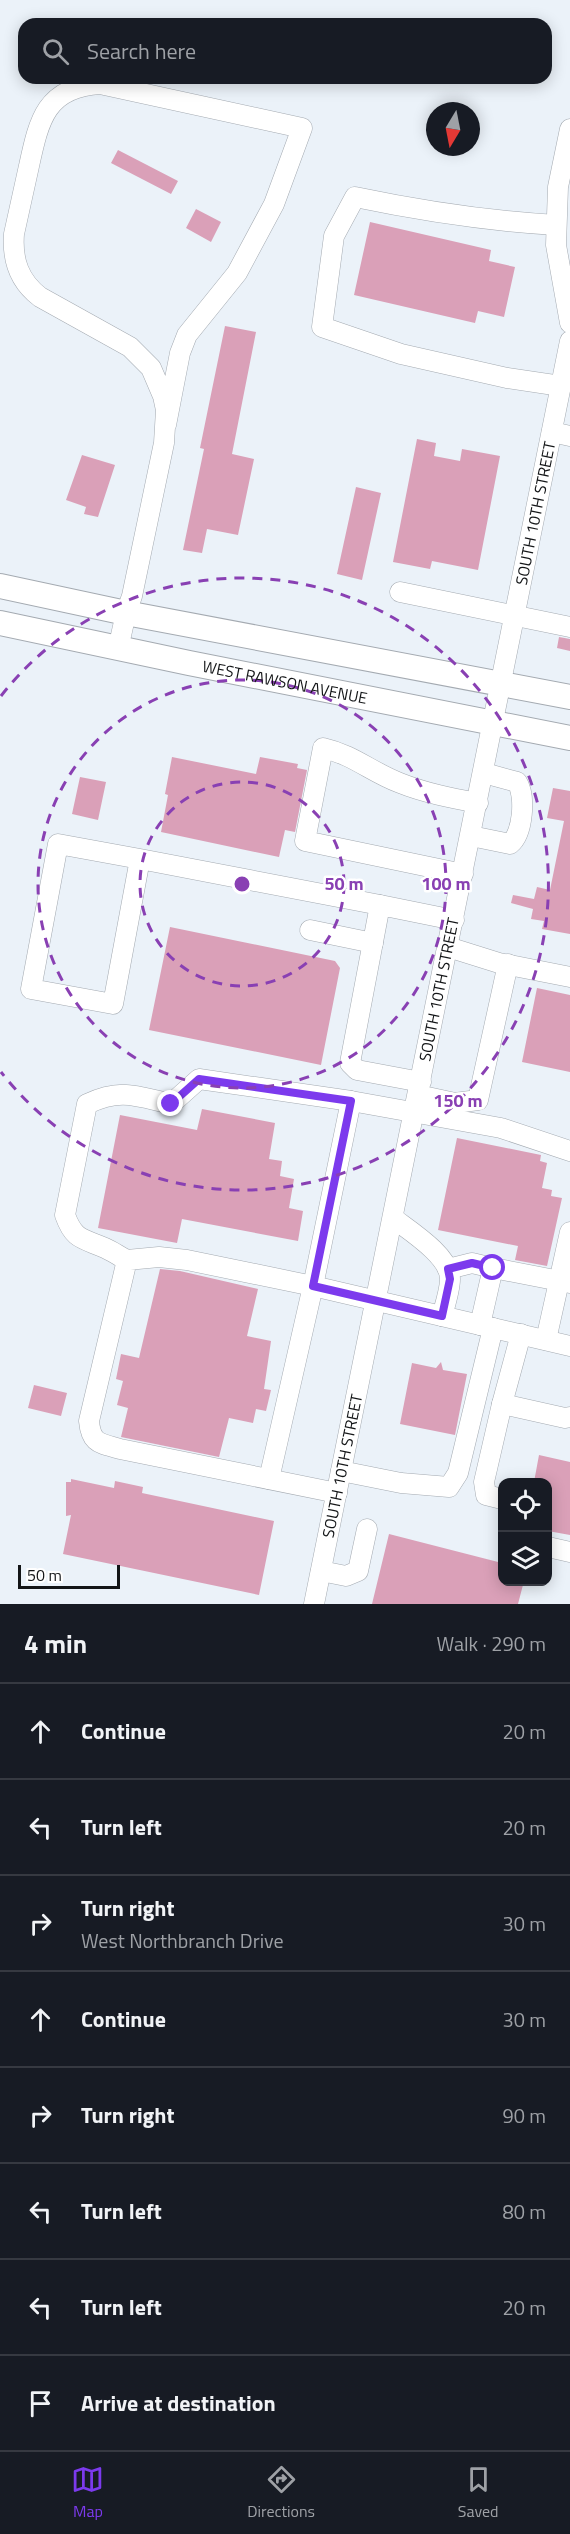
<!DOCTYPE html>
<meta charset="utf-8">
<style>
body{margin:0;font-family:"Titillium Web",sans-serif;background:#242831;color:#f1f3f6}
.controls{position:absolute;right:18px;bottom:18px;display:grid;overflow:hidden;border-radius:12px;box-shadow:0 3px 15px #0003}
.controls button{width:54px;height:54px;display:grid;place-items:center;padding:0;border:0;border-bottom:2px solid #363941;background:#171b24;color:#f1f3f6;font:30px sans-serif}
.compass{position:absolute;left:426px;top:102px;width:54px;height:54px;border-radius:50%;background:#171b24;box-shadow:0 3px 15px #0003;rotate:190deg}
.scale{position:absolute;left:18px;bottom:15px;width:102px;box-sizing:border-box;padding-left:6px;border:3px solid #131517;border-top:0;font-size:16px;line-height:21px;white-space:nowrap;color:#131517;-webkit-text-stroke:4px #fff;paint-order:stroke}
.stop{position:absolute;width:18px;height:18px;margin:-14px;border:4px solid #7c3aed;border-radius:50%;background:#fff}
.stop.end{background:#7c3aed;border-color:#fff;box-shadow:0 2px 6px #0008}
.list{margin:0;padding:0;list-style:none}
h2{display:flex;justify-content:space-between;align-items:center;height:78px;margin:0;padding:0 24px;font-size:26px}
h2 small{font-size:20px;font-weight:400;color:#9ea1a6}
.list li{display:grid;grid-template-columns:39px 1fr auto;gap:18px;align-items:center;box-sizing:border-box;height:96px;padding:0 24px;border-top:2px solid #363941}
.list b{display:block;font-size:22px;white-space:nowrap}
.list p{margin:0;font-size:20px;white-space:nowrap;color:#9ea1a6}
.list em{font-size:20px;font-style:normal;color:#9ea1a6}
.icon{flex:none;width:33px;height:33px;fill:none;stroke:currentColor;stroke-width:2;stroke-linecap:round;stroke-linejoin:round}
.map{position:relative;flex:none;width:570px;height:1604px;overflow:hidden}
.search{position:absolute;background:#171b24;box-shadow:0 3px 15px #0003;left:18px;right:18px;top:18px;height:66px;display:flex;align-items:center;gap:15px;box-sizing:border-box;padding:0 21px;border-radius:18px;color:#9ea1a6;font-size:22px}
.sheet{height:846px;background:#171b24}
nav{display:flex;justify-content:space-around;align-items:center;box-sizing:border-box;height:84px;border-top:2px solid #363941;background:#171b24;font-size:16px;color:#9ea1a6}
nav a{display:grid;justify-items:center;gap:3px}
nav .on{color:#7c3aed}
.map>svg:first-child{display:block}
.building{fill:#daa0b8}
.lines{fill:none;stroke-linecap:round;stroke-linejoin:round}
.minor-casing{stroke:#a4aab1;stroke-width:21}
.major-casing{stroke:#a4aab1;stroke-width:26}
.minor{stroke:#fff;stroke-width:20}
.major{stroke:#fff;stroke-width:24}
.route{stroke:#7c3aed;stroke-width:8}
.ring{fill:none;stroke:#8940b3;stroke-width:3;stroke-dasharray:10 8}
.labels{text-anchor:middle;stroke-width:5;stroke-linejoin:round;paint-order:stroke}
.street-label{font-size:16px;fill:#131517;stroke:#fff}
.centre{fill:#8940b3;stroke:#fff;stroke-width:3}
.ring-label{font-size:18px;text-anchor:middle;font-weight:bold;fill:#8940b3;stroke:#fff;stroke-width:5;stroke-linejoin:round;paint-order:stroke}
</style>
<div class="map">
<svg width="570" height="1604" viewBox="0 0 570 1604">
<rect width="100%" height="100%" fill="#ebf2f9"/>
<!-- building -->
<path class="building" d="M118,150L178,181L171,194L111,163Z
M196,209L221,222L211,242L186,228Z
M370,222L491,250L489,261L515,267L504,317L478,311L475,323L354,295Z
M225,326L256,332L232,454L254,459L238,535L207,529L202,553L183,550L204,449L200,448Z
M417,439L436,443L434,456L460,461L462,449L500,456L478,570L432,561L430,569L393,562Z
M82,455L115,465L98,517L84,514L86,507L66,500Z
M356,487L381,493L362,580L337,574Z
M559,637L570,639V651L557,648Z
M172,757L256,774L260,757L298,764L297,768L307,770L295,832L285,830L279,857L161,832L168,795L165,794Z
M80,777L106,782L98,820L72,814Z
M553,788L570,791V934L542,929L544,921L531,919L533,909L511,903L513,895L534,899L537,887L550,890L564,821L547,818Z
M170,927L335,961L340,968L321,1065L149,1030Z
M537,988L570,995V1072L522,1062Z
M202,1109L275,1123L269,1159L282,1161L280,1176L294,1179L289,1208L303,1211L298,1241L182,1219L177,1243L98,1228L120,1115L197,1130Z
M457,1138L541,1155L540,1161L547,1163L542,1188L552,1190L551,1196L562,1198L547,1266L515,1260L518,1246L438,1230Z
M160,1269L180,1271L258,1289L247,1336L271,1341L264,1389L271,1390L266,1411L256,1409L253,1423L229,1418L219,1457L121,1437L128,1408L117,1405L123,1381L116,1379L121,1354L139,1358Z
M441,1362L443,1370L467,1374L455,1435L400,1424L412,1363L436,1368Z
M34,1385L67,1393L61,1416L28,1408Z
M539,1455L570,1462V1535L548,1531V1482H534Z
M71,1479L114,1488L115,1481L143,1487L142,1493L274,1521L259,1595L63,1554L71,1515L66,1516V1482H71Z
M389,1534L502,1563V1581H524L518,1604H372Z"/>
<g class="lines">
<!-- minor casing -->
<g class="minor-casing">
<g id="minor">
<path d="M570,129L558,187L556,245L570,323"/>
<path d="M556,225C488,221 422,211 355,197L334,236L322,327L401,354L507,378L561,386"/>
<path d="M552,432L570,436"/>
<path d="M400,592L570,627"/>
<path d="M118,649L126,613L132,596L164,443L166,410L163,396L151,368L130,347L40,297C19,281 12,260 14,234C19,211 24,189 29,166C39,120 46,87 100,84L302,128L274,204L237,273L187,335L180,353L166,425"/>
<path d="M471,836L510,844C523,834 526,796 517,782L484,773"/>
<path d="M140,859L58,844L31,989L113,1004L140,859L380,905"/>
<path d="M463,874L305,841L323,748C354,755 371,772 400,783C425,793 451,798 478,803"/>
<path d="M310,930L373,943"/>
<path d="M448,947L499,963L570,977"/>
<path d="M421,1082L357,1070L350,1063L380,905L454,920"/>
<path d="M418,1095L455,1103L478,1100L508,964"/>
<path d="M393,1218C410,1231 450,1256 450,1279C450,1290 445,1305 442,1316"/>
<path d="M127,1260C119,1256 112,1251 105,1248C82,1238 74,1240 65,1215L87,1104C121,1088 136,1096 171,1104L199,1079L351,1101L501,1128L570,1151"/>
<path d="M448,1269L472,1263L493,1268"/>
<path d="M480,1325L493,1268L570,1283"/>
<path d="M521,1334L502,1404L565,1418L570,1417"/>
<path d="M546,1340L570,1232"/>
<path d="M502,1404L484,1482L486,1495L502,1499"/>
<path d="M341,1471L401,1483L449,1487L458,1473L493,1328"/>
<path d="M269,1479L313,1286L351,1101"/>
<path d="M337,1493L120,1449C100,1443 91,1444 89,1421L127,1260L159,1257L187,1260L313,1286L570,1346"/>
<path d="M548,1547L570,1552"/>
<path d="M321,1571L346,1576L358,1571L367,1529"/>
<path id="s1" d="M314,1604L570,341"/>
</g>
</g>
<!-- major casing -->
<g class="major-casing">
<g id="major">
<path d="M0,586L126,613L570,697"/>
<path id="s2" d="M0,623L189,663L570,738"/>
</g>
</g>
<!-- minor -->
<use href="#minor" class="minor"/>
<!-- major -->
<use href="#major" class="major"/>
</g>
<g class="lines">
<!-- route -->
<path class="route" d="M171,1104L199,1079L351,1101L313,1286L442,1316L450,1279L448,1269L472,1263L493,1268"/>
</g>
<!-- distance rings -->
<g class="ring">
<circle cx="242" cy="884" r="102"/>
<circle cx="242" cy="884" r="204"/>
<path d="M1 696A306 306 0 1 1 1 1072"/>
</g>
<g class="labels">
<!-- street labels -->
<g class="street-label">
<text dy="6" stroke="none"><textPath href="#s1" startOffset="1113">SOUTH 10TH STREET</textPath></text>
<text dy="6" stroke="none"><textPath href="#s2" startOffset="291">WEST RAWSON AVENUE</textPath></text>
<text dy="6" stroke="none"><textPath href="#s1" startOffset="627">SOUTH 10TH STREET</textPath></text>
<text dy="6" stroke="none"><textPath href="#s1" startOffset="141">SOUTH 10TH STREET</textPath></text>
</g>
</g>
<circle cx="242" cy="884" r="9" class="centre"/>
<g class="ring-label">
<text x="344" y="890">50 m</text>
<text x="446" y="890">100 m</text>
<text x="458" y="1107">150 m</text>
</g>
</svg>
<div class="controls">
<button><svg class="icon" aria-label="locate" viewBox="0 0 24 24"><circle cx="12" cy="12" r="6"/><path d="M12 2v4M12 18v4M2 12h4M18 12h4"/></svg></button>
<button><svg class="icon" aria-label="layers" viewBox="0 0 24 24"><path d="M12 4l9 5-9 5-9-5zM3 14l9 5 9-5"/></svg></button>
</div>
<svg class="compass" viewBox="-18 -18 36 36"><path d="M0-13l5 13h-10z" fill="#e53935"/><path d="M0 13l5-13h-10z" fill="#9ea1a6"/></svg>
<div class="scale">50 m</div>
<div class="stop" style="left:493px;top:1268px"></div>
<div class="stop end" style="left:171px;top:1104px"></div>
<div class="search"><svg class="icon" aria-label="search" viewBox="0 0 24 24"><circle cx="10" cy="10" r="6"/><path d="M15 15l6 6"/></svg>Search here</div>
</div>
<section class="sheet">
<h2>4 min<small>Walk · 290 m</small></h2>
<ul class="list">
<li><svg class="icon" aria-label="ahead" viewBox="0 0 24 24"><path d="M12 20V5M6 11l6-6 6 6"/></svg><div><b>Continue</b></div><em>20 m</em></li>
<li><svg class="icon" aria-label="left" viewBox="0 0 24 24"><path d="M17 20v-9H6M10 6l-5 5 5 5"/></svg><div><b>Turn left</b></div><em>20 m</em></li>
<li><svg class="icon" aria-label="right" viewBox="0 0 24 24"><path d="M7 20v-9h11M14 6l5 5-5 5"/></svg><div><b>Turn right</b><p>West Northbranch Drive</p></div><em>30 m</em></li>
<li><svg class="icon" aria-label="ahead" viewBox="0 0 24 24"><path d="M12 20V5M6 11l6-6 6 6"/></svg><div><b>Continue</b></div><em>30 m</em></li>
<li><svg class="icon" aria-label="right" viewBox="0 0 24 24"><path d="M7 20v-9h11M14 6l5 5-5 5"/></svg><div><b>Turn right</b></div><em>90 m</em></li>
<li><svg class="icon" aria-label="left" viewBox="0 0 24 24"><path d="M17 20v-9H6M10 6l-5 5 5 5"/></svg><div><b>Turn left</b></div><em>80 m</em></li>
<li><svg class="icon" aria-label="left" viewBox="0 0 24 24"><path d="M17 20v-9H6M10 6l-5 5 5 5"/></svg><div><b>Turn left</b></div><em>20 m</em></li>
<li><svg class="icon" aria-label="arrive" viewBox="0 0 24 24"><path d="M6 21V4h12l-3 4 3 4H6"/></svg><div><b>Arrive at destination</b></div></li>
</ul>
</section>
<nav>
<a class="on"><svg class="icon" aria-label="map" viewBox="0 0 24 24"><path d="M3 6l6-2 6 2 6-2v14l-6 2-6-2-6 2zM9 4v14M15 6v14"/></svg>Map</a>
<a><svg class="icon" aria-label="directions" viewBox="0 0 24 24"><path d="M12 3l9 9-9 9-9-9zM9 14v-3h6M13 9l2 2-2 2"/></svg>Directions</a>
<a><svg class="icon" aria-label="saved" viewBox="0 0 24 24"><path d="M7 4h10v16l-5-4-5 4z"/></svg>Saved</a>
</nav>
